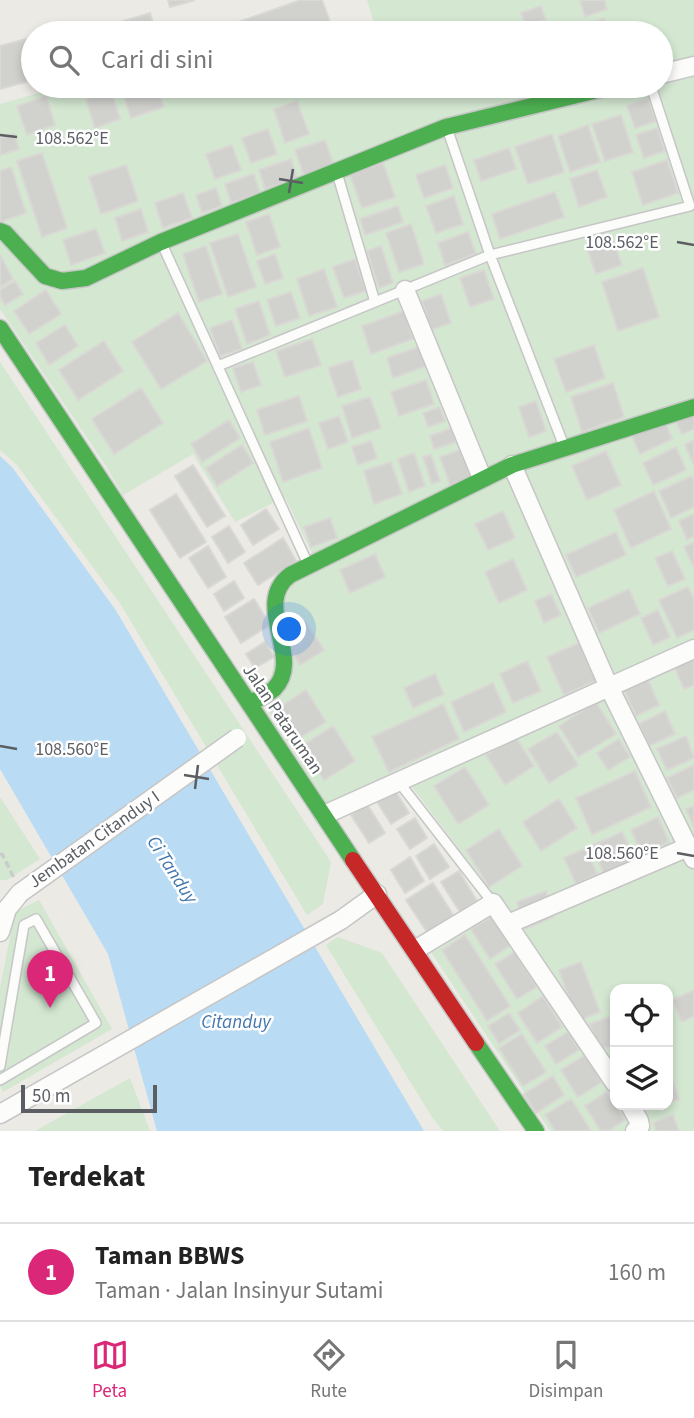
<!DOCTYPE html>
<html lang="id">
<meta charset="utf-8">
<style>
body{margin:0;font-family:"Source Sans 3",sans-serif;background:#f6f6f6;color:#222}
.controls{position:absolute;right:21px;bottom:21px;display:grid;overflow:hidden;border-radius:14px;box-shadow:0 4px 10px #0003}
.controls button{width:63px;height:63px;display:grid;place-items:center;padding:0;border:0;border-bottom:2px solid #e0e0e0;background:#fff;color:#222;font:35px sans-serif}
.scale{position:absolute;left:21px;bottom:18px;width:136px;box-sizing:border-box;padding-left:7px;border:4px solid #5b5e63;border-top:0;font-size:19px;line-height:24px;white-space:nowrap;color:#5b5e63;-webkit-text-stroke:5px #fff;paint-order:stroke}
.you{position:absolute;left:290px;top:630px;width:24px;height:24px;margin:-18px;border:5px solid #fff;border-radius:50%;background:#1a73e8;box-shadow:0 0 0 10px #1a73e833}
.badge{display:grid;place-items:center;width:46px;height:46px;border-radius:50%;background:#db2777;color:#fff;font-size:23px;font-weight:700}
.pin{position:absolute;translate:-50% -58px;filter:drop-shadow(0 2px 4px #0008)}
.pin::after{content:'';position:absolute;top:37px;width:24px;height:21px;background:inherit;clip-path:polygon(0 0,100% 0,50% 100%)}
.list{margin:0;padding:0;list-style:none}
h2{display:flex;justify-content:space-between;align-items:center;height:91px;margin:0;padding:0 28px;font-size:30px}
h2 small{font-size:23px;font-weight:400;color:#767676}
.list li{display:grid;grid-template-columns:46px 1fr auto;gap:21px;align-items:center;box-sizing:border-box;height:98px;padding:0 28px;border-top:2px solid #e0e0e0}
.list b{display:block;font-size:26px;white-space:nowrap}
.list p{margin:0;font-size:23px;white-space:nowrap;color:#767676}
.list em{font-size:23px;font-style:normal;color:#767676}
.icon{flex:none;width:38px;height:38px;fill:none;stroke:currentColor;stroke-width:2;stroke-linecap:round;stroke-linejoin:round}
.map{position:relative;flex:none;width:694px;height:1131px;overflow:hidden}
.search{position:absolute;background:#fff;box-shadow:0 4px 10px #0003;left:21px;right:21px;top:21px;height:77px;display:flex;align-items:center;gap:18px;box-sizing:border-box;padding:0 24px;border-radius:38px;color:#767676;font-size:26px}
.sheet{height:189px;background:#fff}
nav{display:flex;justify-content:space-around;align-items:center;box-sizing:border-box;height:98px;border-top:2px solid #e0e0e0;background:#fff;font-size:19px;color:#767676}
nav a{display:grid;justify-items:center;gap:4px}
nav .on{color:#db2777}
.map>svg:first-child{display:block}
.green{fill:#d3e7d1;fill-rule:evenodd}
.water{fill:#b9dbf4}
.building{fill:#d1d1ce;stroke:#dad8d4;stroke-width:2}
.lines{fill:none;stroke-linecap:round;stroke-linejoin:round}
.lane-casing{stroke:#c6c6c6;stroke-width:12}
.street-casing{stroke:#c6c6c6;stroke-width:21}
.fast-casing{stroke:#c6c6c6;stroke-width:19}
.jam-casing{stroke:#c6c6c6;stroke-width:19}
.path{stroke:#c8ccca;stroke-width:3.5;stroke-dasharray:7 3.5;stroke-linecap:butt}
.lane{stroke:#fcfcfb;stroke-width:9}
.street{stroke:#fcfcfb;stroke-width:18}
.fast{stroke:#4caf50;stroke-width:16}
.jam{stroke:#c62828;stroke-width:16}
.street-bridge-casing{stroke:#c6c6c6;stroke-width:21;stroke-linecap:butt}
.street-bridge{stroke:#fcfcfb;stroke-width:18}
.ticks{fill:none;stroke:#5b5e63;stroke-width:2.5}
.labels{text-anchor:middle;stroke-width:5;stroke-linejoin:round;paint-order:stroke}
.street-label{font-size:18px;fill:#5b5e63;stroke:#fff}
.water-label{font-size:19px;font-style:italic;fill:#4276ad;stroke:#fff}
.ticks-label{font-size:18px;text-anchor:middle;fill:#5b5e63;stroke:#fff;stroke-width:5;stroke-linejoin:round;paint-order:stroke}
</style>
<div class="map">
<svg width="694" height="1131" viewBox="0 0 694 1131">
<rect width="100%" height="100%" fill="#ebeae5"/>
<!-- green -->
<path class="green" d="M367,0H694V1131H550L429,949L501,905L401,772L327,805L267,709L282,604L295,580L319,568L285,497L235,522L193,454L123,495L104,463L0,309V104L63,86H180L184,97L223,86H661V33H377ZM615,989H668V1105H615Z
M0,362L331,862L323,904L307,915L121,605L17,465L0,450Z
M0,797L40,859L7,880H0Z
M39,900L112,1029L3,1092L0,1086V988L15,912Z
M338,937L382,953L500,1131H443L432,1117L326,945Z
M130,1078L150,1131H35Z"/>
<!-- water -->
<path class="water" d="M0,456L12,467L115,609L424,1131H157L108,954L0,769Z"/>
<!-- building -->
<path class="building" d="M168,0H195L170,7Z
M301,0H322L334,33H207Z
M580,0H604L607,9L585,17Z
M541,6L546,20L526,27L521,13Z
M150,13L156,33H91V31Z
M604,18L609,32L587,33L584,25Z
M78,24L80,33H46Z
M33,37V80L0,89V46Z
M129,86H157L164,107L131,118L121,88Z
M488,86H511L490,93Z
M111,90L120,119L95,128L86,99Z
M46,96L55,125L27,135L17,106Z
M648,98L656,121L635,128L627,106Z
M297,101L309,134L285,143L274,109Z
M621,115L633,152L605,161L592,124Z
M588,125L600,162L570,172L558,136Z
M657,128L665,151L644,158L636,135Z
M268,129L277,154L251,163L242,138Z
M14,134L19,149L0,155V138Z
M552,134L564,172L528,184L515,147Z
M325,140L334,166L304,176L295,150Z
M232,145L241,170L215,179L206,154Z
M509,148L516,169L481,181L474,160Z
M42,153L67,228L42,237L17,161Z
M291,159L297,178L265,189L259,170Z
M667,160L678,193L643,205L632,172Z
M383,163L395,197L362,208L350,175Z
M126,165L138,201L101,214L89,177Z
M445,165L453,188L424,198L416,175Z
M11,167L26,213L0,222V171Z
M597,170L607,197L579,207L570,179Z
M254,174L260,193L231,203L225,184Z
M216,188L222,206L202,213L196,195Z
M555,192L564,217L500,239L492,214Z
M183,193L192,218L163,228L155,203Z
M454,196L463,224L436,233L426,206Z
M398,206L403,222L365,235L360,219Z
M141,209L148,232L122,241L115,218Z
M269,214L280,247L257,255L246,222Z
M411,224L424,264L399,272L386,233Z
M96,229L105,253L71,265L63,240Z
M468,232L476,254L445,265L438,243Z
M238,234L256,287L228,297L210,243Z
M613,240L622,265L596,274L587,249Z
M206,246L222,294L199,302L183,254Z
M381,246L393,283L379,288L367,251Z
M275,254L283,278L265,284L257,261Z
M0,255L13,279L0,287Z
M355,259L366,291L344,298L333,267Z
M643,268L659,317L618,331L602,282Z
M324,269L337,307L309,316L297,279Z
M484,270L494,299L470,307L460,278Z
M15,281L23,294L5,305L0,297V290Z
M46,290L61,314L29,334L14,311Z
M291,292L300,318L276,326L267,300Z
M441,294L451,323L431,330L422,301Z
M259,301L270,335L247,344L235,309Z
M404,311L413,339L371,354L362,326Z
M178,313L207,361L161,389L132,342Z
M232,320L242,349L220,356L210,328Z
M65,325L78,346L49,365L36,343Z
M312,339L321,365L285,377L276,351Z
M104,341L123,371L78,400L59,370Z
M594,345L605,378L566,392L554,359Z
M419,347L426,366L393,378L387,358Z
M352,360L361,389L338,397L328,368Z
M253,362L261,385L241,392L233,368Z
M426,380L434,404L399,416L391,392Z
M613,383L624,417L582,432L571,397Z
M141,388L163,423L114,454L92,419Z
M299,396L307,421L265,435L257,410Z
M370,397L381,428L352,438L342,406Z
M536,401L546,431L529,437L519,407Z
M440,407L445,421L428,427L423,413Z
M694,411V429L682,434L675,419Z
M339,416L348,442L328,449L319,423Z
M229,420L240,438L202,462L191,444Z
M664,420L672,439L640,454L631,434Z
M309,428L322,468L283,482L270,442Z
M452,428L456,442L434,449L430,436Z
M694,440V465L685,445Z
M371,441L377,458L358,465L352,447Z
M242,445L253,463L217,486L206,468Z
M676,447L686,470L653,485L643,463Z
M462,449L471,477L450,485L440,457Z
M606,451L621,485L587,500L572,466Z
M414,453L425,486L409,492L398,459Z
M431,455L440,481L432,484L423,457Z
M391,462L402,494L374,504L364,471Z
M193,465L225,516L207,527L175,476Z
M692,476L694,482V507L671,518L659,491Z
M654,491L671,529L631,548L614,510Z
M176,494L206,542L180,558L150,510Z
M266,509L279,529L253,545L241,525Z
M503,511L515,538L488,550L475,524Z
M694,514V536L687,540L679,521Z
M330,518L337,538L311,547L304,527Z
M229,526L245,552L228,563L212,537Z
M616,532L626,555L576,577L566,555Z
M283,538L296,561L258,585L244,563Z
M694,542V566H693L684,547Z
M208,546L226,577L208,588L189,558Z
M672,551L685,579L668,586L655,558Z
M375,554L385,577L350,593L340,570Z
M513,559L527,590L499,603L485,572Z
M234,581L244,598L224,611L214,594Z
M688,587L694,599V630L677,638L659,600Z
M629,589L640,614L599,633L588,608Z
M551,594L561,615L544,623L535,601Z
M254,599L270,625L241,643L225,617Z
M658,610L670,637L653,645L641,618Z
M305,621L324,650L300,665L282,635Z
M265,642L274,657L255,668L246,654Z
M579,643L596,681L564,695L547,657Z
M694,654V685L684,689L673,664Z
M527,661L541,691L513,703L500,674Z
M435,674L444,694L413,708L404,688Z
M647,677L659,705L636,716L623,688Z
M493,683L506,712L464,732L451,702Z
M306,690L326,722L299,738L280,707Z
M596,702L616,734L578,757L559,726Z
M443,704L459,739L389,772L372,737Z
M665,711L675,734L649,746L639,724Z
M333,726L355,761L324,780L302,746Z
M557,732L578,765L549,783L528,749Z
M515,736L534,766L505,785L486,755Z
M686,736L694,758L667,770L657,749Z
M619,739L630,757L608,770L597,753Z
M694,765V790L677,798L667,778Z
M465,767L489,805L458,824L434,786Z
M635,771L651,807L592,835L576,798Z
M394,789L409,813L391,824L376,800Z
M559,799L577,828L541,851L523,822Z
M367,804L385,833L369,843L351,815Z
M694,806V827L686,809Z
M658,817L669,842L642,854L631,830Z
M415,818L427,838L410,849L397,829Z
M499,829L522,866L489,887L466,850Z
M622,832L635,860L604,874L591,846Z
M434,844L449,867L430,879L416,856Z
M586,848L597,874L576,884L564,858Z
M410,857L424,881L405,893L391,870Z
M459,871L477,901L460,912L441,882Z
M433,883L453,915L427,932L406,900Z
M546,891L553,917L526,929L517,902Z
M493,916L511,945L490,959L471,929Z
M465,935L510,1006L487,1021L442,950Z
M515,952L537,987L517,999L495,964Z
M581,962L600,1012L577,1021L559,970Z
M694,990V1016L682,1022L672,1000Z
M543,996L562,1027L537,1043L518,1013Z
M509,1013L520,1030L499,1044L488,1026Z
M614,1015L615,1044L600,1050L590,1024Z
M568,1032L579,1050L556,1064L545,1046Z
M522,1034L546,1072L523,1086L499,1048Z
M585,1055L602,1082L578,1097L561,1070Z
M668,1068L679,1099L668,1104Z
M553,1076L564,1095L536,1113L524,1094Z
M607,1092L625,1120L608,1131H601L585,1106Z
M571,1099L591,1131H555L545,1115Z
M673,1115L679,1131H656L653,1123Z"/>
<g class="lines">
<!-- lane casing -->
<g class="lane-casing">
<path id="lane" d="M448,131L490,255L564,446
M337,173L375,302
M162,244L307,562
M218,366L490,255L690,206L651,86
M398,781L493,903
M0,1066L24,925L36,919L96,1023L0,1080"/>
</g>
<!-- street casing -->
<g class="street-casing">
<path id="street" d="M661,74L694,66
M405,290L482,478
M512,465L608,685L694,859
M324,815L694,649
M508,924L688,847
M0,932L7,909L20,893
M415,950L493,903L615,1083
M630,1105L639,1121L640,1126L635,1131
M0,1114L341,920L377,894"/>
</g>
<!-- fast casing -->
<g class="fast-casing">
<path id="fast" d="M0,231L5,233L45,276L62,281L86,278L161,242L446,127L614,86
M0,328L353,860
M250,703C258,699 267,695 274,689C305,658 251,605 290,575L512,465L694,407
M476,1043L536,1131"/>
</g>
<!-- jam casing -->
<g class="jam-casing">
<path id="jam" d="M353,860L476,1043"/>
</g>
<!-- path -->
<path class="path" d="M0,855L2,854L14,878"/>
<!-- lane -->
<use href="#lane" class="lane"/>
<!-- street -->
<use href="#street" class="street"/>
<!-- fast -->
<use href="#fast" class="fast"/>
<!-- jam -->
<use href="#jam" class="jam"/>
<!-- street-bridge casing -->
<g class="street-bridge-casing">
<path id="street-bridge" d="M20,893L237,738"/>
</g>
<!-- street-bridge -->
<use href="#street-bridge" class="street-bridge"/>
</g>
<!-- ticks -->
<path class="ticks" d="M0,135L17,137M279,179L303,183M289,193L293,169M677,242L694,245M0,746L17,749M184,775L209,779M195,789L198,765M677,853L694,856"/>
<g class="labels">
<!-- street labels -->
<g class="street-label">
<text transform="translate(283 719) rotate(56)" y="6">Jalan Pataruman</text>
<text transform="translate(94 839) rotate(-35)" y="6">Jembatan Citanduy I</text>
</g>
<!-- water labels -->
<g class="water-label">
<text transform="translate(173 869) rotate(57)" y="7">Ci Tanduy</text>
<text x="236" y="1028">Citanduy</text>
</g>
</g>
<g class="ticks-label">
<text x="72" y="144">108.562°E</text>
<text x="622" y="248">108.562°E</text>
<text x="72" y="755">108.560°E</text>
<text x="622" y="859">108.560°E</text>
</g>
</svg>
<div class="controls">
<button><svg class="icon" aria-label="locate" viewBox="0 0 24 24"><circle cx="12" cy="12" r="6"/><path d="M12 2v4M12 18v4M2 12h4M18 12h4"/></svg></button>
<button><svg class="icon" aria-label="layers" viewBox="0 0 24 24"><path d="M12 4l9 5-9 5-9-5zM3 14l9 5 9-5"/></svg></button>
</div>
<div class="scale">50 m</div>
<div class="you"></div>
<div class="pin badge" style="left:50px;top:1008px">1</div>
<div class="search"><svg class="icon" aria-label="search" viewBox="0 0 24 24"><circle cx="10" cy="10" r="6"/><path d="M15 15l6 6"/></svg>Cari di sini</div>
</div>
<section class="sheet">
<h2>Terdekat<small></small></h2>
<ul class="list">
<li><span class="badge">1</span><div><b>Taman BBWS</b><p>Taman · Jalan Insinyur Sutami</p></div><em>160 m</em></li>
</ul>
</section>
<nav>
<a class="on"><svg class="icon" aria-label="map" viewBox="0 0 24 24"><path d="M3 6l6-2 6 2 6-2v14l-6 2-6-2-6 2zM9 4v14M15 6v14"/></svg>Peta</a>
<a><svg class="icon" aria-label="directions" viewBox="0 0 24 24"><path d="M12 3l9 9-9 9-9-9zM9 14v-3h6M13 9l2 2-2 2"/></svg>Rute</a>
<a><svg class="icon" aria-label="saved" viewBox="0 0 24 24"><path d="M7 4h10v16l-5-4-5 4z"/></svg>Disimpan</a>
</nav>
